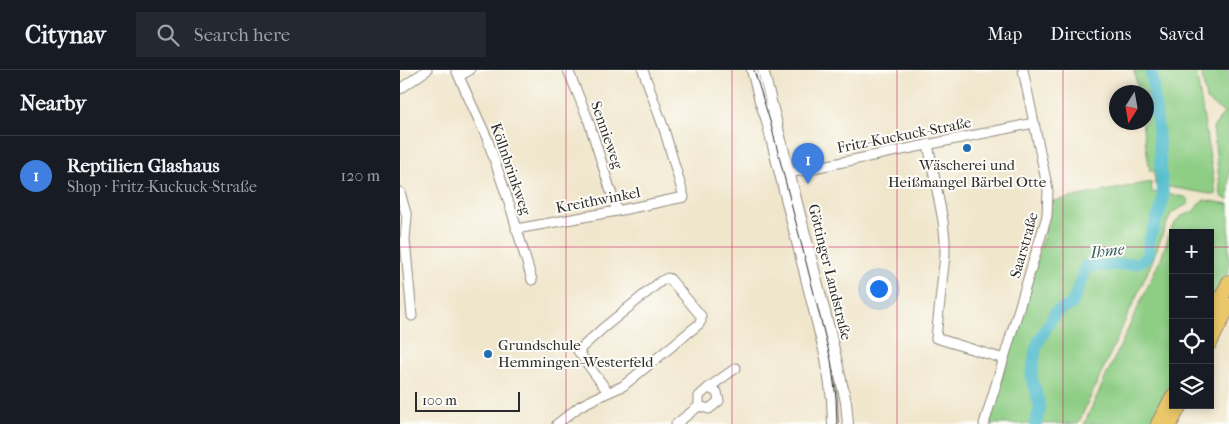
<!DOCTYPE html>
<meta charset="utf-8">
<style>
body{margin:0;font-family:"IM FELL French Canon",serif;background:#242831;color:#f1f3f6}
.controls{position:absolute;right:15px;bottom:15px;display:grid;overflow:hidden;border-radius:0px;box-shadow:0 2px 8px #0003}
.controls button{width:45px;height:45px;display:grid;place-items:center;padding:0;border:0;border-bottom:1px solid #363941;background:#171b24;color:#f1f3f6;font:25px sans-serif}
.compass{position:absolute;left:709px;top:15px;width:45px;height:45px;border-radius:50%;background:#171b24;box-shadow:0 2px 8px #0003;rotate:191deg}
.scale{position:absolute;left:15px;bottom:12px;width:105px;box-sizing:border-box;padding-left:5px;border:2px solid #2b2b2b;border-top:0;font-size:14px;line-height:18px;white-space:nowrap;color:#2b2b2b;-webkit-text-stroke:4px #fdfcf7;paint-order:stroke}
.you{position:absolute;left:478px;top:218px;width:18px;height:18px;margin:-12px;border:4px solid #fff;border-radius:50%;background:#1a73e8;box-shadow:0 0 0 8px #1a73e833}
.badge{display:grid;place-items:center;width:32px;height:32px;border-radius:50%;background:#0f766e;color:#fff;font-size:16px;font-weight:700}
.pin{position:absolute;translate:-50% -41px;filter:drop-shadow(0 1px 2px #0008)}
.pin::after{content:'';position:absolute;top:26px;width:18px;height:15px;background:inherit;clip-path:polygon(0 0,100% 0,50% 100%)}
.list{margin:0;padding:0;list-style:none}
h2{display:flex;justify-content:space-between;align-items:center;height:65px;margin:0;padding:0 20px;font-size:21px}
h2 small{font-size:16px;font-weight:400;color:#9ea1a6}
.list li{display:grid;grid-template-columns:32px 1fr auto;gap:15px;align-items:center;box-sizing:border-box;height:80px;padding:0 20px;border-top:1px solid #363941}
.list b{display:block;font-size:19px;white-space:nowrap}
.list p{margin:0;font-size:16px;white-space:nowrap;color:#9ea1a6}
.list em{font-size:16px;font-style:normal;color:#9ea1a6}
.icon{flex:none;width:28px;height:28px;fill:none;stroke:currentColor;stroke-width:2;stroke-linecap:round;stroke-linejoin:round}
.map{position:relative;flex:none;width:829px;height:354px;overflow:hidden}
header{display:flex;align-items:center;gap:30px;box-sizing:border-box;height:70px;padding:0 25px;background:#171b24;border-bottom:1px solid #363941}
header strong{font-size:24px}
nav{display:flex;gap:28px;margin-inline-start:auto;font-size:18px}
.search{width:350px;height:45px;background:#242831;display:flex;align-items:center;gap:12px;box-sizing:border-box;padding:0 18px;border-radius:0px;color:#9ea1a6;font-size:19px}
main{display:flex}
aside{flex:1;background:#171b24}
.map>svg:first-child{display:block}
.green{fill:#8dcd84;stroke:#5c7c58}
.lines{fill:none;stroke-linecap:round;stroke-linejoin:round}
.river{stroke:#52bdcd;stroke-width:12}
.minor-casing{stroke:#8e887c;stroke-width:11}
.tertiary-casing{stroke:#8e887c;stroke-width:12}
.trunk-casing{stroke:#8e887c;stroke-width:16}
.minor{stroke:#fff;stroke-width:9}
.tertiary{stroke:#fff;stroke-width:10}
.trunk{stroke:#eac769;stroke-width:14}
.tram{stroke:#2b2b2b;stroke-width:1}
.grid{fill:none;stroke:#c2185b;stroke-width:1;stroke-opacity:0.55}
.poi-dot{fill:#1f6fb2;stroke:#fdfcf7;stroke-width:2}
.labels{text-anchor:middle;stroke-width:4;stroke-linejoin:round;paint-order:stroke}
.street-label{font-size:15px;fill:#2b2b2b;stroke:#fdfcf7}
.poi-label{font-size:15px;fill:#2b2b2b;stroke:#fdfcf7}
.water-label{font-size:16px;font-style:italic;fill:#395e64;stroke:#fdfcf7}
</style>
<header>
<strong>Citynav</strong>
<div class="search"><svg class="icon" aria-label="search" viewBox="0 0 24 24"><circle cx="10" cy="10" r="6"/><path d="M15 15l6 6"/></svg>Search here</div>
<nav><a>Map</a><a>Directions</a><a>Saved</a></nav>
</header>
<main>
<aside>
<h2>Nearby<small></small></h2>
<ul class="list">
<li><span class="badge" style="background:#3f7fe0">1</span><div><b>Reptilien Glashaus</b><p>Shop · Fritz-Kuckuck-Straße</p></div><em>120 m</em></li>
</ul>
</aside>
<div class="map">
<svg width="829" height="354" viewBox="0 0 829 354">
<rect width="100%" height="100%" fill="#fdfcf7"/>
<filter id="ink" filterUnits="userSpaceOnUse"><feTurbulence type="fractalNoise" baseFrequency=".02" numOctaves="2"/><feDisplacementMap in="SourceGraphic" scale="10" xChannelSelector="R" yChannelSelector="G"/><feConvolveMatrix kernelMatrix="1 2 1 2 8 2 1 2 1" color-interpolation-filters="sRGB"/></filter>
<filter id="wash" filterUnits="userSpaceOnUse"><feTurbulence type="fractalNoise" baseFrequency=".0096" numOctaves="4" result="noise"/><feDisplacementMap in="SourceGraphic" scale="20" xChannelSelector="R" yChannelSelector="G"/><feGaussianBlur stdDeviation="1.12" result="paint"/><feColorMatrix in="noise" values="0 0 0 0 0 0 0 0 0 0 0 0 0 0 0 0 0 1.4 0 .05"/><feComposite in="paint" operator="in"/></filter>
<g filter="url(#wash)">
<rect width="100%" height="100%" fill="#f0e6cc"/>
<!-- green -->
<path class="green" d="M734,0H749L761,116L755,115L754,100L750,101L742,53L746,52V22H738Z
M752,0H796L816,125L764,116L763,90Z
M801,0H829V130L824,128L821,126L813,58L824,43L806,29Z
M751,112L752,122L785,127L789,131L788,134L775,141L771,144L764,160L752,192L678,354H588L654,131Z
M804,130L829,134V200L810,239V163H773V315L753,354H684L761,188L772,157L780,147L794,141L798,135Z"/>
<g class="lines">
<!-- river -->
<path class="river" d="M635,354L640,339L636,321L631,307L636,278L639,270L655,243L661,239L671,235L673,232L686,196L716,195L737,193L743,190L746,187L748,184L749,171L761,138L763,125L758,61L751,0"/>
</g>
</g>
<g filter="url(#ink)">
<g class="lines">
<!-- minor casing -->
<g class="minor-casing">
<path id="minor" d="M56,0L87,68L111,139L132,210
M168,0L188,49L217,141
M59,6L70,0
M0,19L27,0
M528,74L543,151L545,170V185L536,268L604,289
M384,104L634,53
M0,122L7,147L5,169L12,246
M116,159L217,141L284,127L264,59L243,0
M308,318L317,322L319,331L309,339L299,336V326Z
M308,318L336,298
M157,354L180,336L198,327L223,316L299,254L301,251V246L270,209L268,208L261,211L202,259L178,281L208,322
M276,354L299,336
M584,354L647,146L648,120L623,0"/>
</g>
<!-- tertiary casing -->
<g class="tertiary-casing">
<path id="tertiary" d="M352,0L360,31L366,48L426,288L432,329L433,354
M363,0L430,262L446,332L448,354"/>
</g>
<!-- trunk casing -->
<g class="trunk-casing">
<path id="trunk" d="M810,251L829,212
M810,273L829,235
M758,354L773,326
M770,354L780,335"/>
</g>
<!-- minor -->
<use href="#minor" class="minor"/>
<!-- tertiary -->
<use href="#tertiary" class="tertiary"/>
<!-- trunk -->
<use href="#trunk" class="trunk"/>
<!-- tram -->
<path class="tram" d="M354,0L370,51L431,290L436,328L437,354"/>
</g>
</g>
<!-- grid -->
<path class="grid" d="M166,0V354M332,0V354M497,0V354M663,0V354M0,177H773M810,177H829"/>
<!-- markers -->
<g class="poi-dot">
<circle cx="567" cy="78" r="5"/>
<circle cx="88" cy="284" r="5"/>
</g>
<g class="labels">
<!-- street labels -->
<g class="street-label">
<text transform="translate(207 65) rotate(71)" y="5">Sennieweg</text>
<text transform="translate(504 65) rotate(-11)" y="5">Fritz-Kuckuck-Straße</text>
<text transform="translate(111 99) rotate(71)" y="5">Köllnbrinkweg</text>
<text transform="translate(198 130) rotate(-11)" y="5">Kreithwinkel</text>
<text transform="translate(624 175) rotate(-74)" y="5">Saarstraße</text>
<text transform="translate(430 202) rotate(76)" y="5">Göttinger Landstraße</text>
</g>
<!-- poi labels -->
<g class="poi-label">
<text x="567" y="100">Wäscherei und<tspan x="567" dy="17">Heißmangel Bärbel Otte</tspan></text>
<text x="98" y="280" text-anchor="start">Grundschule<tspan x="98" dy="17">Hemmingen-Westerfeld</tspan></text>
</g>
<!-- water labels -->
<g class="water-label">
<text transform="translate(707 180) rotate(-7)" y="6">Ihme</text>
</g>
</g>
</svg>
<div class="controls">
<button>+</button>
<button>−</button>
<button><svg class="icon" aria-label="locate" viewBox="0 0 24 24"><circle cx="12" cy="12" r="6"/><path d="M12 2v4M12 18v4M2 12h4M18 12h4"/></svg></button>
<button><svg class="icon" aria-label="layers" viewBox="0 0 24 24"><path d="M12 4l9 5-9 5-9-5zM3 14l9 5 9-5"/></svg></button>
</div>
<svg class="compass" viewBox="-18 -18 36 36"><path d="M0-13l5 13h-10z" fill="#e53935"/><path d="M0 13l5-13h-10z" fill="#9ea1a6"/></svg>
<div class="scale">100 m</div>
<div class="you"></div>
<div class="pin badge" style="left:408px;top:114px;background:#3f7fe0">1</div>
</div>
</main>
